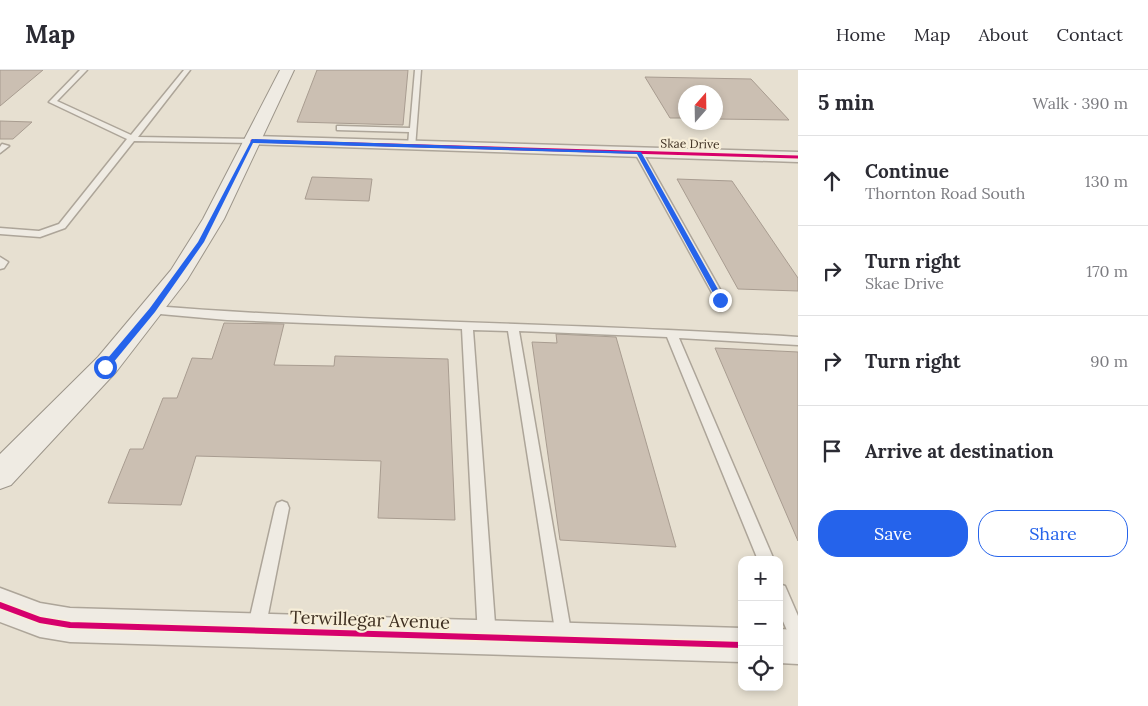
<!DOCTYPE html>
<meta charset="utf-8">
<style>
body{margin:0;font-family:Lora,serif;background:#f2f2f3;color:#2b2b33}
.controls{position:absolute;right:15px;bottom:15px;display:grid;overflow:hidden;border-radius:10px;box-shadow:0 2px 8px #0003}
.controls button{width:45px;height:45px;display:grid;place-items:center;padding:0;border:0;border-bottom:1px solid #e1e1e2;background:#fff;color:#2b2b33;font:25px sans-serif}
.compass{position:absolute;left:678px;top:15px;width:45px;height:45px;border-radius:50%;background:#fff;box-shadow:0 2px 8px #0003;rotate:20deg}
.stop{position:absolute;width:15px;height:15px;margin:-11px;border:4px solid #2563eb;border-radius:50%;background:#fff}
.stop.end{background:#2563eb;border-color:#fff;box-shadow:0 1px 5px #0008}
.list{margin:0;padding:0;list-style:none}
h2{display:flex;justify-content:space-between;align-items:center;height:65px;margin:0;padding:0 20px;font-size:21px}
h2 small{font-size:16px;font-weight:400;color:#7c7c81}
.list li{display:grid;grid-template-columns:32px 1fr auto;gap:15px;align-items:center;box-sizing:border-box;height:90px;padding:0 20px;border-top:1px solid #e1e1e2}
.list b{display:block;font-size:19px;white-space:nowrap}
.list p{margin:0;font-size:16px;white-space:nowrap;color:#7c7c81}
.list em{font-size:16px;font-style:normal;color:#7c7c81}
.actions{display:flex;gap:10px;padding:15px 20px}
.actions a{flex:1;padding:11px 0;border:1px solid #2563eb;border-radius:20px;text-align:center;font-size:18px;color:#2563eb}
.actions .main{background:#2563eb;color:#fff}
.icon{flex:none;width:28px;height:28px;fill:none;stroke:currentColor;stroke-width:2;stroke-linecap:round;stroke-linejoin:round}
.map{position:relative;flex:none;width:798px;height:636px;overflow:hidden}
header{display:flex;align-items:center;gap:30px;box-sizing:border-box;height:70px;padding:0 25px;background:#fff;border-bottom:1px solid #e1e1e2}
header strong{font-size:24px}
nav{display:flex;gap:28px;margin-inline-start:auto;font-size:18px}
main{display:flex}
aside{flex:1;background:#fff}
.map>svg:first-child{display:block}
.building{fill:#cbbfb2;stroke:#a89c90}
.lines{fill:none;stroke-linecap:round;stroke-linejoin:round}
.lane-casing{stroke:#ada599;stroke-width:3}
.street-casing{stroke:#ada599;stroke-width:3}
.secondary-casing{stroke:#9c958a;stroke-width:2}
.lane{fill:#efebe3;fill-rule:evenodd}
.street{fill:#efebe3;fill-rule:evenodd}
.secondary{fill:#efebe3;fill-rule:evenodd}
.cycleway-far1-casing{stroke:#f7eed8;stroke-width:5}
.cycleway-casing{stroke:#f7eed8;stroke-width:9}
.cycleway-far1{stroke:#d6006c;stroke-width:3}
.cycleway{stroke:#d6006c;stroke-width:6}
.route{fill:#2563eb}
.labels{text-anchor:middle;stroke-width:4.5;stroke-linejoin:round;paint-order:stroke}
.far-street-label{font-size:12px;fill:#3d2e20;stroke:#f7eed8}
.near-street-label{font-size:18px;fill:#3d2e20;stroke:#f7eed8}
</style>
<header>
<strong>Map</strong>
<nav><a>Home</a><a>Map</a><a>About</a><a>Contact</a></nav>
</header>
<main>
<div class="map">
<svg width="798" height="636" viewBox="0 0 798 636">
<rect width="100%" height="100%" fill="#e7e0d1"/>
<!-- building -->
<path class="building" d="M0,0H43L0,36Z
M317,0H408L403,55L297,52Z
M645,7L751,9L789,50L716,49V22H686V48H670Z
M0,51L32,52L13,69H0Z
M312,107L372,109L369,131L305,129Z
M677,109L732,111L798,208V221L738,219Z
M224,253L284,254L274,295L334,296L335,286L448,289L455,450L378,448L381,391L196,386L181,435L108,433L130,379H143L163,328H177L192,288L212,289Z
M556,264L616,267L676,477L560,470L532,272L557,273Z
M715,278L798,282V471Z"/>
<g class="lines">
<!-- lane casing -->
<g class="lane-casing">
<path id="lane" d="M80,0H87L57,31L131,65L184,0H190L138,67L252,69L256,71L252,73L134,71L65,158L40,167L0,164V158L39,161L59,154L127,69L49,32Z
M415,0H421L415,78L408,76L409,62L337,60V56H340L410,58Z
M2,74L9,76L0,83V77Z
M636,81L643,83L726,230L725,233H717L716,230L635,83Z
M0,187L8,192L4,198L0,199Z
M153,236C368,253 583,253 798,267V275L679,268L774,490H758L667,267L519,261L572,567L569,573L563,576L557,573L508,261L473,260L496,567L493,573L487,576L481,573L478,567L462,259L227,250L149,243L147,240L149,237Z
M282,431L287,433L289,438L265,560L262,566L256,569L250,566L247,560L275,438L277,433Z
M779,514L785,516L798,546V575L792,572L779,542Z"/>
</g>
<!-- street casing -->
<g class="street-casing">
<path id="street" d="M252,66L798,82V92L247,74L244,71Z
M0,518L40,533L70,538L742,558V592L70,572L40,567L0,552Z
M779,559L798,560V594L779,593Z"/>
</g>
<!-- secondary casing -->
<g class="secondary-casing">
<path id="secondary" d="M280,0H294L224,149L187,210L116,302L11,415L0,419V384L98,287L171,200L203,149Z"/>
</g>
<!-- lane -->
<use href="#lane" class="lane"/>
<!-- street -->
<use href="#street" class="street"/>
<!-- secondary -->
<use href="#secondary" class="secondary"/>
<!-- cycleway-far1 casing -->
<g class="cycleway-far1-casing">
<path id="cycleway-far1" d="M252,71L798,87"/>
</g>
<!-- cycleway casing -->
<g class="cycleway-casing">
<path id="cycleway" d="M0,535L40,550L70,555L742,575"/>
</g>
<!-- cycleway-far1 -->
<use href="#cycleway-far1" class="cycleway-far1"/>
<!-- cycleway -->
<use href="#cycleway" class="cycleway"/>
</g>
<!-- route -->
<path class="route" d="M252,69L641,82L724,230L718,232L637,84L253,73L204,172L155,242L108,299H102V295L150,238L198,172Z"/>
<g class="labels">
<!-- far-street labels -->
<g class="far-street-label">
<text transform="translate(690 74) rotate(1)" y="4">Skae Drive</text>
</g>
<!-- near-street labels -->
<g class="near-street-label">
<text transform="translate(370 550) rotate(2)" y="6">Terwillegar Avenue</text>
</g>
</g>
</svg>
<div class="controls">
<button>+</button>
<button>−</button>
<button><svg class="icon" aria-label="locate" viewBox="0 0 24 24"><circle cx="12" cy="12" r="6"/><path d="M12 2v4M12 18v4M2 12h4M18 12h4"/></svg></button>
</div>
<svg class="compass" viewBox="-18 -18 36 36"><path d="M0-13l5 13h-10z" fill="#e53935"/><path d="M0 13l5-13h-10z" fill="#7c7c81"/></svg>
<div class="stop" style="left:105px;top:297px"></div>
<div class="stop end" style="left:720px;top:230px"></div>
</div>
<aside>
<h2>5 min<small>Walk · 390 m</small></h2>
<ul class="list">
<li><svg class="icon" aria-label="ahead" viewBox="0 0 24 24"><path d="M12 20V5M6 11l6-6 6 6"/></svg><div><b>Continue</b><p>Thornton Road South</p></div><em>130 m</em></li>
<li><svg class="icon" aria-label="right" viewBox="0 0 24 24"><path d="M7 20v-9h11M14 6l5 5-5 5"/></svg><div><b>Turn right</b><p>Skae Drive</p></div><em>170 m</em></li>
<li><svg class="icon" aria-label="right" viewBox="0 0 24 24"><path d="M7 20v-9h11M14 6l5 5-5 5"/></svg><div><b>Turn right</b></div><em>90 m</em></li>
<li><svg class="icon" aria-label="arrive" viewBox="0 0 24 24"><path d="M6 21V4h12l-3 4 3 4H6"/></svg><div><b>Arrive at destination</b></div></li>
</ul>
<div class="actions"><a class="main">Save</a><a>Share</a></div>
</aside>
</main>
